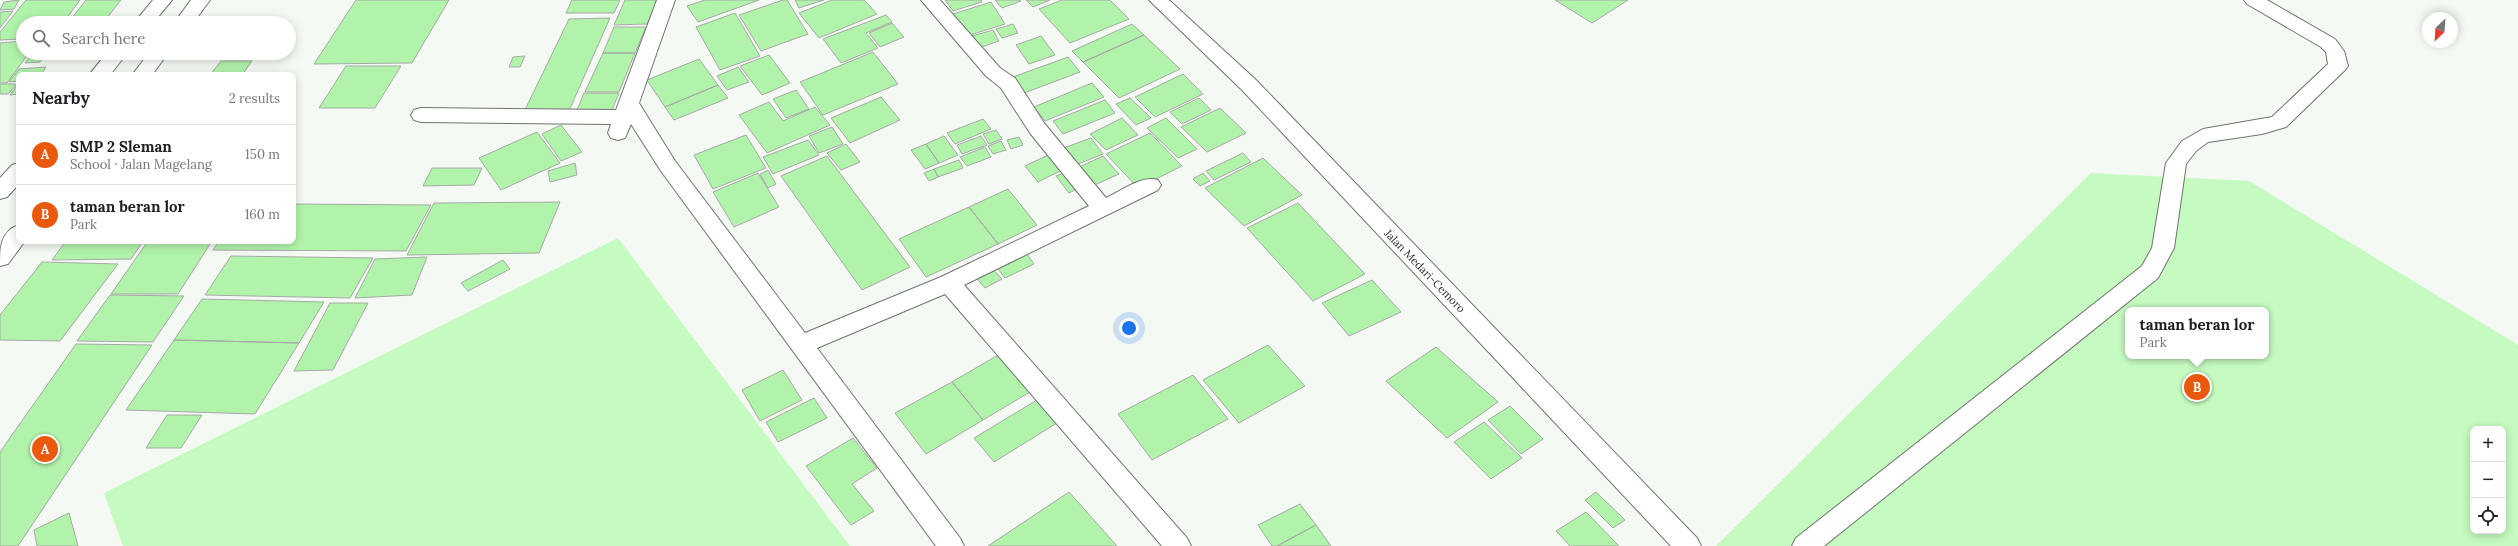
<!DOCTYPE html>
<meta charset="utf-8">
<style>
body{margin:0;font-family:Lora,serif;background:#f6f6f6;color:#202124}
.controls{position:absolute;right:12px;bottom:12px;display:grid;overflow:hidden;border-radius:8px;box-shadow:0 2px 10px #0003}
.controls button{width:36px;height:36px;display:grid;place-items:center;padding:0;border:0;border-bottom:1px solid #e0e0e0;background:#fff;color:#202124;font:20px sans-serif}
.compass{position:absolute;left:2422px;top:12px;width:36px;height:36px;border-radius:50%;background:#fff;box-shadow:0 2px 10px #0003;rotate:205deg}
.you{position:absolute;left:1129px;top:328px;width:14px;height:14px;margin:-10px;border:3px solid #fff;border-radius:50%;background:#1a73e8;box-shadow:0 0 0 6px #1a73e833}
.badge{display:grid;place-items:center;width:26px;height:26px;border-radius:50%;background:#ea580c;color:#fff;font-size:13px;font-weight:700}
.pin{position:absolute;translate:-50% -50%;border:2px solid #fff;box-shadow:0 1px 4px #0006}
.popup{position:absolute;left:2125px;top:307px;width:144px;height:52px;box-sizing:border-box;display:grid;place-content:center;border-radius:8px;background:#fff;filter:drop-shadow(0 1px 3px #0005);font-size:13px;white-space:nowrap;color:#757577}
.popup b{font-size:15px;color:#202124}
.popup::after{content:'';position:absolute;left:50%;top:100%;margin-left:-8px;border:8px solid transparent;border-top-color:#fff}
.list{margin:0;padding:0;list-style:none}
h2{display:flex;justify-content:space-between;align-items:center;height:52px;margin:0;padding:0 16px;font-size:17px}
h2 small{font-size:13px;font-weight:400;color:#757577}
.list li{display:grid;grid-template-columns:26px 1fr auto;gap:12px;align-items:center;box-sizing:border-box;height:60px;padding:0 16px;border-top:1px solid #e0e0e0}
.list b{display:block;font-size:15px;white-space:nowrap}
.list p{margin:0;font-size:13px;white-space:nowrap;color:#757577}
.list em{font-size:13px;font-style:normal;color:#757577}
.icon{flex:none;width:22px;height:22px;fill:none;stroke:currentColor;stroke-width:2;stroke-linecap:round;stroke-linejoin:round}
.map{position:relative;flex:none;width:2518px;height:546px;overflow:hidden}
.search{position:absolute;background:#fff;box-shadow:0 2px 10px #0003;left:16px;top:16px;width:280px;height:44px;display:flex;align-items:center;gap:10px;box-sizing:border-box;padding:0 14px;border-radius:22px;color:#757577;font-size:15px}
.panel{position:absolute;background:#fff;box-shadow:0 2px 10px #0003;left:16px;top:72px;width:280px;height:172px;border-radius:8px}
.map>svg:first-child{display:block}
.green{fill:#c5fac0;fill-rule:evenodd}
.building{fill:#b1f3ab;stroke:#a5aaa5}
.lines{fill:none;stroke-linecap:round;stroke-linejoin:round}
.minor-casing{stroke:#707470;stroke-width:2}
.highway-casing{stroke:#707470;stroke-width:2}
.minor{fill:#fff;fill-rule:evenodd}
.highway{fill:#fff;fill-rule:evenodd}
.labels{text-anchor:middle;stroke-width:3;stroke-linejoin:round;paint-order:stroke}
.street-label{font-size:11px;fill:#2a2c2a;stroke:#fff}
</style>
<div class="map">
<svg width="2518" height="546" viewBox="0 0 2518 546">
<rect width="100%" height="100%" fill="#f5f9f4"/>
<!-- green -->
<path class="green" d="M2091,173L2249,181L2518,345V546H1716ZM2128,310H2266V356H2128ZM2473,429H2503V531H2473Z
M618,238L850,546H123L104,493Z"/>
<!-- building -->
<path class="building" d="M19,0L14,9L0,10L4,2Z
M26,0H80L63,23H23V39L0,40V32Z
M86,0H121L103,23H68Z
M356,0H449L412,63L314,64Z
M572,0H620L614,13H566Z
M625,0H658L647,24L614,25Z
M705,0H759L698,22L687,6Z
M783,0H787L808,34L761,51L739,15Z
M795,0H824L799,8Z
M832,0H864L877,14L819,38L799,13Z
M945,0H981L982,2L953,11Z
M995,0H1020L1021,1L1002,8Z
M1026,0H1050L1033,7Z
M1062,0H1110L1129,19L1070,43L1039,9Z
M1555,0H1628L1592,23Z
M991,2L1005,24L967,36L953,14Z
M13,11L0,28V12Z
M735,13L760,56L720,70L696,27Z
M886,15L892,22L866,33L878,48L841,63L823,39Z
M610,18L568,113L523,114L569,19Z
M892,23L904,37L880,47L869,33Z
M1013,24L1018,33L1002,38L996,29Z
M1132,24L1144,35L1083,62L1072,51Z
M614,27H646L635,53H603Z
M993,30L999,41L979,48L972,36Z
M1144,35L1180,69L1119,98L1083,62Z
M1041,36L1055,55L1029,64L1016,45Z
M23,41V53H29L7,83H0V43Z
M873,52L898,84L823,115L800,82Z
M32,53H46L40,62L25,63Z
M603,53H635L619,92H585Z
M769,55L790,83L762,95L740,66Z
M525,56L520,67H509L513,57Z
M1068,57L1080,72L1024,93L1013,77Z
M699,59L718,85L665,107L647,80Z
M221,61H252L242,75H210Z
M346,66H401L375,108H319Z
M46,67L41,75H19V81L9,82L19,69Z
M738,67L749,82L727,90L717,76Z
M1183,74L1203,94L1155,117L1135,97Z
M19,83V94L10,95Z
M1092,83L1104,97L1045,121L1034,107Z
M0,84H17L8,94H0Z
M718,85L728,98L674,120L665,107Z
M796,90L809,109L786,118L773,99Z
M584,93H619L610,115H575Z
M881,97L900,120L850,143L831,118Z
M1130,98L1151,118L1136,125L1116,104Z
M1199,98L1211,110L1182,124L1170,112Z
M1105,100L1115,113L1063,134L1053,121Z
M769,102L783,121L815,107L830,125L767,153L739,115Z
M1220,108L1246,133L1207,152L1181,127Z
M1122,118L1138,135L1106,150L1090,134Z
M1166,118L1197,149L1178,158L1147,128Z
M983,119L991,129L955,144L947,133Z
M561,125L582,152L561,161L542,134Z
M832,127L843,144L819,153L809,136Z
M996,130L1002,139L989,144L983,134Z
M537,132L560,163L501,190L479,158Z
M1150,133L1182,166L1138,188L1106,154Z
M746,135L766,168L713,189L694,155Z
M944,136L958,155L939,163L926,144Z
M981,136L987,145L962,154L957,145Z
M1019,137L1023,145L1011,149L1007,140Z
M1091,138L1103,154L1073,166L1061,149Z
M808,140L819,155L773,174L763,157Z
M1001,141L1006,150L993,154L988,146Z
M846,144L860,162L841,170L827,153Z
M926,144L939,163L925,169L911,150Z
M985,147L991,157L967,166L960,157Z
M1243,153L1251,162L1214,180L1206,171Z
M1048,155L1062,170L1038,182L1025,166Z
M827,156L910,267L862,290L781,176Z
M1103,156L1119,174L1090,187L1075,169Z
M1263,158L1302,195L1244,226L1205,188Z
M959,160L963,168L938,177L934,169Z
M575,163L577,175L550,182L548,171Z
M432,168H482L474,185L423,186Z
M934,169L938,177L929,181L924,173Z
M768,170L776,184L768,188L760,174Z
M1066,172L1079,188L1069,193L1056,176Z
M758,173L779,207L734,227L713,192Z
M1203,173L1210,181L1200,186L1193,179Z
M1008,189L1037,225L998,244L969,207Z
M560,202L539,253L407,255L434,203Z
M1298,203L1365,274L1313,301L1247,228Z
M293,204L431,205L406,251L213,250L219,241H293Z
M969,207L998,244L926,277L899,239Z
M66,241H143L131,259L52,260Z
M148,241H212L178,294H111Z
M1025,251L1034,264L1005,278L995,265Z
M231,256L373,258L350,298L205,295Z
M427,257L412,295L355,298L375,259Z
M503,260L510,269L468,291L461,283Z
M42,262L118,264L60,341L0,340V315Z
M991,267L1002,279L985,288L974,275Z
M1372,280L1401,312L1349,336L1322,303Z
M110,295L184,296L153,342L77,341Z
M202,299L324,302L299,343L174,340Z
M330,303H368L333,370L294,371Z
M174,340L299,343L255,414L126,410Z
M76,344L152,345L18,546H0V452Z
M1268,345L1305,386L1239,423L1203,380Z
M1436,347L1498,402L1447,438L1386,381Z
M998,355L1030,392L983,420L952,382Z
M783,370L802,400L760,421L742,390Z
M1193,375L1228,419L1152,460L1118,414Z
M952,382L983,420L926,454L895,413Z
M814,398L827,418L778,442L766,422Z
M1037,400L1057,423L994,462L974,438Z
M1510,406L1543,439L1521,454L1488,420Z
M167,415H202L181,448H146Z
M1484,422L1522,458L1491,479L1454,442Z
M853,438L877,468L852,484L874,511L851,525L806,466Z
M1069,492L1117,546H988Z
M1596,492L1625,520L1613,528L1585,500Z
M1300,504L1316,525L1277,546H1272L1258,525Z
M1586,512L1619,546H1570L1556,531Z
M69,513L78,546H37L34,530Z
M1316,525L1331,546H1277Z"/>
<g class="lines">
<!-- minor casing -->
<g class="minor-casing">
<path id="minor" d="M657,0H675L639,103L675,161L805,333L941,277L1089,206L1030,133L1001,88L986,76L921,0H940L1000,68L1015,78L1044,123L1106,198C1121,191 1142,175 1158,180L1161,185L1158,190L964,285L1187,538L1191,546H1162L945,294L817,348L960,538L964,546H936L661,171L631,124L625,138L618,140L611,138L608,133L611,124L421,122L414,120L411,115L414,110L421,108L616,110Z
M1149,0H1169L1256,80L1697,538L1701,546H1671L1242,90Z
M2244,0H2267L2335,39L2344,51L2348,66L2345,70L2286,127L2262,134L2208,142L2196,151L2186,164L2174,248L2158,278L1824,546H1792L1796,538L2142,266L2152,248L2166,163L2182,141L2203,129L2272,117L2328,64L2326,52L2321,47L2247,4Z"/>
</g>
<!-- highway casing -->
<g class="highway-casing">
<path id="highway" d="M153,0H172L153,23H134Z
M191,0H210L193,23H174Z
M107,53H127L110,75H89Z
M149,53H168L152,75H132Z
M19,163V184L7,197L0,199V178L12,165Z
M19,225V241H25L8,264L0,266C0,249 0,231 19,225Z"/>
</g>
<!-- minor -->
<use href="#minor" class="minor"/>
<!-- highway -->
<use href="#highway" class="highway"/>
</g>
<g class="labels">
<!-- street labels -->
<g class="street-label">
<text transform="translate(1425 271) rotate(46)" y="4">Jalan Medari-Cemoro</text>
</g>
</g>
</svg>
<div class="controls">
<button>+</button>
<button>−</button>
<button><svg class="icon" aria-label="locate" viewBox="0 0 24 24"><circle cx="12" cy="12" r="6"/><path d="M12 2v4M12 18v4M2 12h4M18 12h4"/></svg></button>
</div>
<svg class="compass" viewBox="-18 -18 36 36"><path d="M0-13l5 13h-10z" fill="#e53935"/><path d="M0 13l5-13h-10z" fill="#757577"/></svg>
<div class="you"></div>
<div class="pin badge" style="left:45px;top:449px">A</div>
<div class="pin badge" style="left:2197px;top:387px">B</div>
<div class="popup"><b>taman beran lor</b>Park</div>
<div class="search"><svg class="icon" aria-label="search" viewBox="0 0 24 24"><circle cx="10" cy="10" r="6"/><path d="M15 15l6 6"/></svg>Search here</div>
<section class="panel">
<h2>Nearby<small>2 results</small></h2>
<ul class="list">
<li><span class="badge">A</span><div><b>SMP 2 Sleman</b><p>School · Jalan Magelang</p></div><em>150 m</em></li>
<li><span class="badge">B</span><div><b>taman beran lor</b><p>Park</p></div><em>160 m</em></li>
</ul>
</section>
</div>
